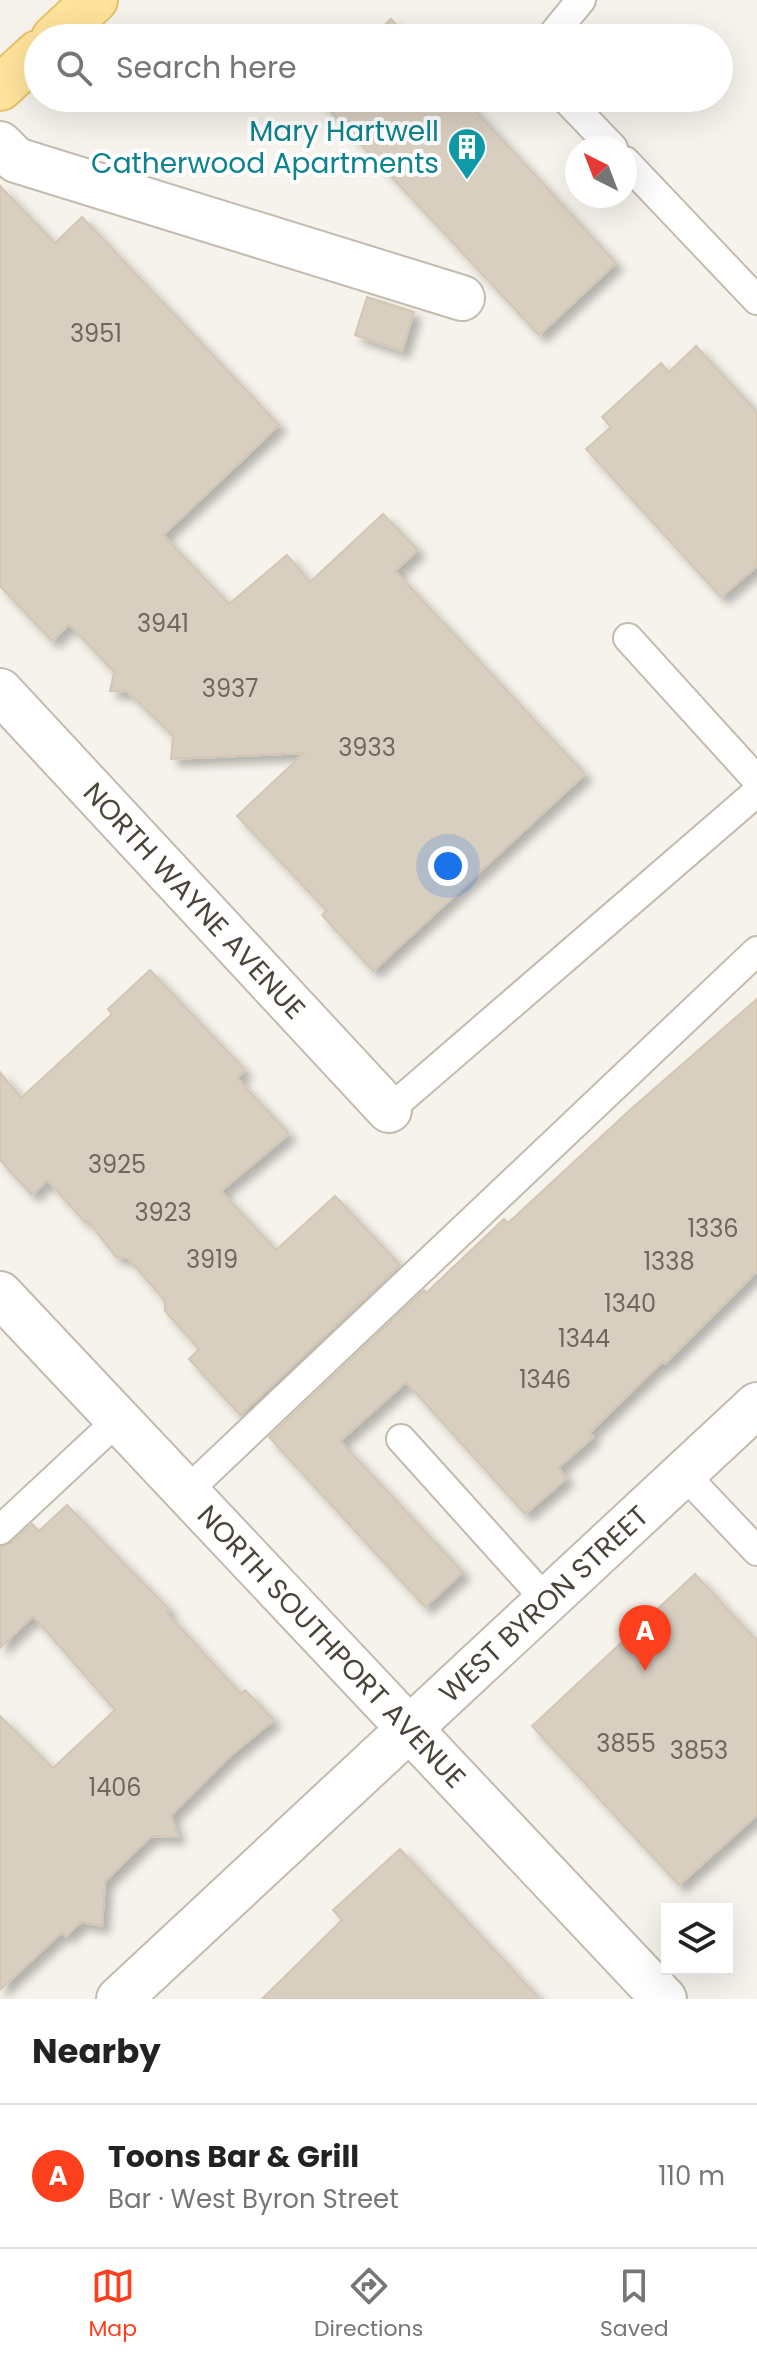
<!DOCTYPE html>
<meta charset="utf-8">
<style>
body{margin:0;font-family:Poppins,sans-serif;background:#f6f6f6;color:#222}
.controls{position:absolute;right:24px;bottom:24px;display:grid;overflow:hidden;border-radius:0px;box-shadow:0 8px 32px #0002}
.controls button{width:72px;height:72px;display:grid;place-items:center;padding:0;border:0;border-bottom:2px solid #e0e0e0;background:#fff;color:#222;font:40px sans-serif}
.compass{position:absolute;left:565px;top:136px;width:72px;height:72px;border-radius:50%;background:#fff;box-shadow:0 8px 32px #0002;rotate:318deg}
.you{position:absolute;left:448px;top:866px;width:28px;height:28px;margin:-20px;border:6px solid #fff;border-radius:50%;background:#1a73e8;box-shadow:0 0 0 12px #1a73e833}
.badge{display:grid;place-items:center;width:52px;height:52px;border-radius:50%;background:#fc3f1d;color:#fff;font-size:26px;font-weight:700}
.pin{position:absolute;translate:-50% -66px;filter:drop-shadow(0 2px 4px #0008)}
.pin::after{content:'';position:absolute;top:42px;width:28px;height:24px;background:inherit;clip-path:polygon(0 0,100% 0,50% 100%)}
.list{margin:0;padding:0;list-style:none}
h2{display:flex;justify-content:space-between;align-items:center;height:104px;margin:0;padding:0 32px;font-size:34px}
h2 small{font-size:26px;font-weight:400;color:#767676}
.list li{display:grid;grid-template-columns:52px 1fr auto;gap:24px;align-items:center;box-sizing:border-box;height:144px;padding:0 32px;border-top:2px solid #e0e0e0}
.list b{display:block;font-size:30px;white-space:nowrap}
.list p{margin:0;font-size:26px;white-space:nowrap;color:#767676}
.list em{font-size:26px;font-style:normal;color:#767676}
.icon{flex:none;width:44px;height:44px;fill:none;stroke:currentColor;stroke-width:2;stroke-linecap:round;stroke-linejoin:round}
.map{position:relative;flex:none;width:757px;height:1999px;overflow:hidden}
.search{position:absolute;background:#fff;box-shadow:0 8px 32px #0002;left:24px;right:24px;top:24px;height:88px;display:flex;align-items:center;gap:20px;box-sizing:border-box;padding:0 28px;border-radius:44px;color:#767676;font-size:30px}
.sheet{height:248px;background:#fff}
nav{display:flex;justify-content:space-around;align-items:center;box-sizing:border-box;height:112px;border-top:2px solid #e0e0e0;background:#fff;font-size:22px;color:#767676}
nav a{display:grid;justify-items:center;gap:4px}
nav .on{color:#fc3f1d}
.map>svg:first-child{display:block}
.building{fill:#d8cfc1;stroke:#d3c7b4;stroke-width:2;filter:url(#shadow)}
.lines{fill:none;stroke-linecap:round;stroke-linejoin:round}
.service-casing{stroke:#c2bbae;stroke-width:32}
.minor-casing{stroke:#c2bbae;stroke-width:48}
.tertiary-casing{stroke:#c2bbae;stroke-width:48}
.primary-casing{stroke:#e6c16a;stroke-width:48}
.service{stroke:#fff;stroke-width:28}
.minor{stroke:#fff;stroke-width:44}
.tertiary{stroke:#fff;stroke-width:44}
.primary{stroke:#ffe39c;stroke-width:44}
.labels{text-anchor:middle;stroke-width:8;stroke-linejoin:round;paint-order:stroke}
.number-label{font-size:24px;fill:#6e675b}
.culture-label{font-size:28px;fill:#0d838f;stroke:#fff;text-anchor:end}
.street-label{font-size:28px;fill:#4b4439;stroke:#fff}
</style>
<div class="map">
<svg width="757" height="1999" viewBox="0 0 757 1999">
<defs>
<filter id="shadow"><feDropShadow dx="7" dy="7" stdDeviation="4" flood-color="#0004"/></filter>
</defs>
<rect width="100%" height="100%" fill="#f6f3ec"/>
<!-- building -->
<path class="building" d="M391,19L408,38H371Z
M318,98H464L616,263L539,335Z
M0,186L55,243L82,217L279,425L163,535L229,604L287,555L310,582L383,514L418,550L395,571L585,774L373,971L322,915L327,911L237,816L304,753L171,759L173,736L128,692L110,691L114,672L69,624L52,641L0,586Z
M367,297L414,312L402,351L355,335Z
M696,346L757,412V566L721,597L586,449L611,427L602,417L661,363L669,372Z
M150,970L245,1070L237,1078L289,1134L221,1191L276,1250L335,1196L400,1265L240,1415L189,1359L199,1349L165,1311V1301L128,1258L116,1257L88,1221H84L47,1180L32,1195L0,1160V1072L21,1098L112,1014L108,1009Z
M757,999V1271L665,1363L663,1361L589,1433L593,1437L558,1468L567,1478L525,1514L406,1382L340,1441L463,1572L425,1607L269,1437L424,1290L426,1293L504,1219L508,1223L631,1109Z
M67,1505L169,1609L166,1612L241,1694L245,1690L274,1720L230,1756L171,1815L178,1837L151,1836L105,1881L102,1926L81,1922L66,1936L62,1932L0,1990V1716L53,1768L115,1710L33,1616L0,1648V1547L12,1542L32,1524L39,1531Z
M695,1574L757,1641V1815L679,1885L532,1726Z
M400,1849L540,1999H262L342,1920L333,1910Z"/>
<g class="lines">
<!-- service casing -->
<g class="service-casing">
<path id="service" d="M550,38L581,0
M565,98L613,148
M625,161L757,300
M628,638L757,780
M389,1110L757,792
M401,1439L546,1600
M683,1473L757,1551
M186,1492L757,951
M0,1530L118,1420"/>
</g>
<!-- minor casing -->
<g class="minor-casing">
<g id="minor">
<path d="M0,144L16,160L462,298"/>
<path id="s1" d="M0,691L389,1110"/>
<path id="s2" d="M119,1999L757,1405"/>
</g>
</g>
<!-- tertiary casing -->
<g class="tertiary-casing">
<g id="tertiary">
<path id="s3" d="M0,1294L664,1999"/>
</g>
</g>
<!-- primary casing -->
<g class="primary-casing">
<path id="primary" d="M54,38L95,0
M0,88L38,53"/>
</g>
<!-- service -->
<use href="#service" class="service"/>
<!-- minor -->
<use href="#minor" class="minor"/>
<!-- tertiary -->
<use href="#tertiary" class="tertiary"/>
<!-- primary -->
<use href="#primary" class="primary"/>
</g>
<!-- icons -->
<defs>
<g id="building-pin" transform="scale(2)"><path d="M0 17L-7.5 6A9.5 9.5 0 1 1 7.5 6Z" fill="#0f9aa8" stroke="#fff"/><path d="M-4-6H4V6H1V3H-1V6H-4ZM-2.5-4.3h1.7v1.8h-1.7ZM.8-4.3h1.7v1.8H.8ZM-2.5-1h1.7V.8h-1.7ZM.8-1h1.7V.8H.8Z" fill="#fff"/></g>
</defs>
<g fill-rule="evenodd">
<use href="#building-pin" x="467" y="147"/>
</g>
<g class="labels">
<!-- number labels -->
<g class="number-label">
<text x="96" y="342">3951</text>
<text x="163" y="632">3941</text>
<text x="230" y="697">3937</text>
<text x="367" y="756">3933</text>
<text x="117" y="1173">3925</text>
<text x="163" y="1221">3923</text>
<text x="713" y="1237">1336</text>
<text x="212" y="1268">3919</text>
<text x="669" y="1270">1338</text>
<text x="630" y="1312">1340</text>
<text x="584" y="1347">1344</text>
<text x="545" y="1388">1346</text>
<text x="626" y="1752">3855</text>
<text x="699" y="1759">3853</text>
<text x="115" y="1796">1406</text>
</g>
<!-- culture labels -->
<g class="culture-label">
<text x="439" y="141">Mary Hartwell<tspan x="439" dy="32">Catherwood Apartments</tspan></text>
</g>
<!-- street labels -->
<g class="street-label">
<text dy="10" stroke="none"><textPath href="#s1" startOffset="286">NORTH WAYNE AVENUE</textPath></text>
<text dy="10" stroke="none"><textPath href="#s2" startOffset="580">WEST BYRON STREET</textPath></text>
<text dy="10" stroke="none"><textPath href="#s3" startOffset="484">NORTH SOUTHPORT AVENUE</textPath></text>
</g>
</g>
</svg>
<div class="controls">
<button><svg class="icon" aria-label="layers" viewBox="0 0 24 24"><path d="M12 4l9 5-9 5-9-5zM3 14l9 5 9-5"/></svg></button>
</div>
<svg class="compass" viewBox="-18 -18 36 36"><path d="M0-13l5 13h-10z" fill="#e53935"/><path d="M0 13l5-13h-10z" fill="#767676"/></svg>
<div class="you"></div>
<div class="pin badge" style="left:645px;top:1671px">A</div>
<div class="search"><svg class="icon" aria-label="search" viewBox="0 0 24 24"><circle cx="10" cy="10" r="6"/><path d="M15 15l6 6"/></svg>Search here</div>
</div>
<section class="sheet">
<h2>Nearby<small></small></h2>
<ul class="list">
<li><span class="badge">A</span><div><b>Toons Bar &amp; Grill</b><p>Bar · West Byron Street</p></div><em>110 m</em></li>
</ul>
</section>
<nav>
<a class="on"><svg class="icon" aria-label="map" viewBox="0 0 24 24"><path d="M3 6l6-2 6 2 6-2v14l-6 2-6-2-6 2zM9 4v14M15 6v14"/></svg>Map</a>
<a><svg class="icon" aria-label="directions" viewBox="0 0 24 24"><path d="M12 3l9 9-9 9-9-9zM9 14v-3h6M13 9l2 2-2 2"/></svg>Directions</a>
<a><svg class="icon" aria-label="saved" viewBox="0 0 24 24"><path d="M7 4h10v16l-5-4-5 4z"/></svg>Saved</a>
</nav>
